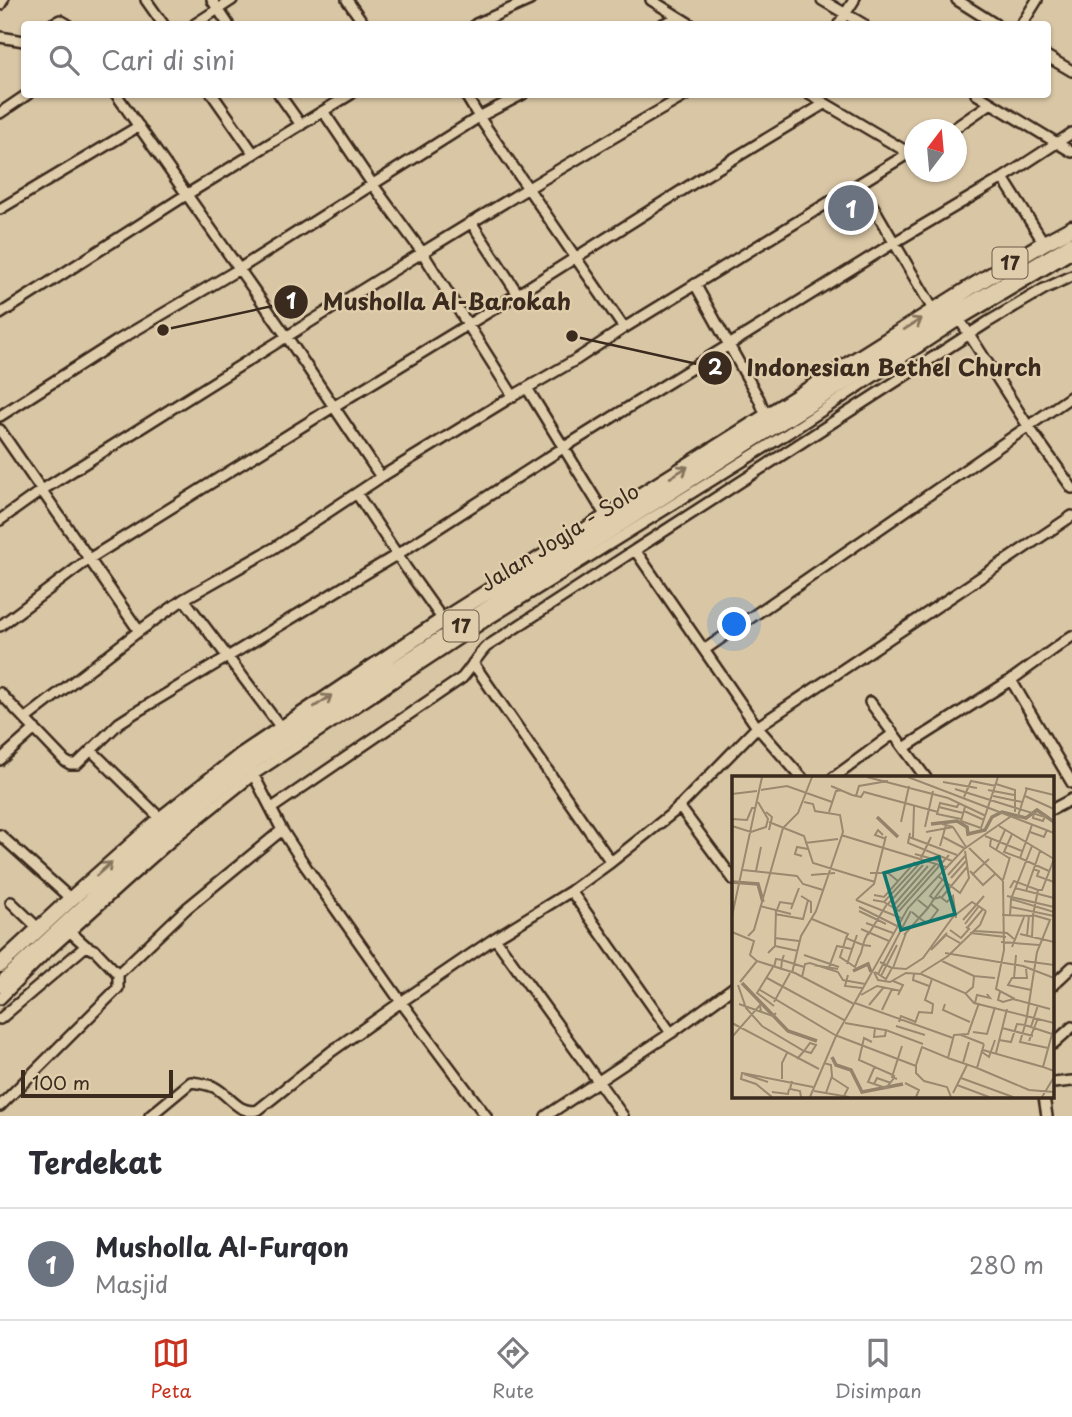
<!DOCTYPE html>
<html lang="id">
<style>
body{margin:0;font-family:"Playpen Sans",sans-serif;background:#f7f7f7;color:#2b2b33}
.compass{position:absolute;left:904px;top:119px;width:63px;height:63px;border-radius:50%;background:#fff;box-shadow:0 2px 5px #0004;rotate:16deg}
.scale{position:absolute;left:21px;bottom:18px;width:152px;box-sizing:border-box;padding-left:7px;border:4px solid #3b2a1e;border-top:0;font-size:19px;line-height:24px;white-space:nowrap;color:#3b2a1e;-webkit-text-stroke:5px #e0cdab;paint-order:stroke}
.you{position:absolute;left:735px;top:625px;width:24px;height:24px;margin:-18px;border:5px solid #fff;border-radius:50%;background:#1a73e8;box-shadow:0 0 0 10px #1a73e833}
.badge{display:grid;place-items:center;width:46px;height:46px;border-radius:50%;background:#c8321e;color:#fff;font-size:23px;font-weight:700}
.pin{position:absolute;translate:-50% -50%;border:4px solid #fff;box-shadow:0 2px 7px #0006}
.list{margin:0;padding:0;list-style:none}
h2{display:flex;justify-content:space-between;align-items:center;height:91px;margin:0;padding:0 28px;font-size:30px}
h2 small{font-size:23px;font-weight:400;color:#7c7c81}
.list li{display:grid;grid-template-columns:46px 1fr auto;gap:21px;align-items:center;box-sizing:border-box;height:112px;padding:0 28px;border-top:2px solid #e1e1e2}
.list b{display:block;font-size:26px;white-space:nowrap}
.list p{margin:0;font-size:23px;white-space:nowrap;color:#7c7c81}
.list em{font-size:23px;font-style:normal;color:#7c7c81}
.icon{flex:none;width:38px;height:38px;fill:none;stroke:currentColor;stroke-width:2;stroke-linecap:round;stroke-linejoin:round}
.map{position:relative;flex:none;width:1072px;height:1116px;overflow:hidden}
.search{position:absolute;background:#fff;box-shadow:0 2px 5px #0004;left:21px;right:21px;top:21px;height:77px;display:flex;align-items:center;gap:18px;box-sizing:border-box;padding:0 24px;border-radius:7px;color:#7c7c81;font-size:26px}
.sheet{height:203px;background:#fff}
nav{display:flex;justify-content:space-around;align-items:center;box-sizing:border-box;height:98px;border-top:2px solid #e1e1e2;background:#fff;font-size:19px;color:#7c7c81}
nav a{display:grid;justify-items:center;gap:4px}
nav .on{color:#c8321e}
.map>svg:first-child{display:block}
.lines{fill:none;stroke-linecap:round;stroke-linejoin:round}
.minor-casing{stroke:#3b2a1e;stroke-width:14}
.trunk-casing{stroke:#3b2a1e;stroke-width:19}
.minor{stroke:#e0cdab;stroke-width:9}
.trunk{stroke:#e0cdab;stroke-width:14}
.oneway{stroke:#85735d}
.labels{text-anchor:middle;stroke-width:5;stroke-linejoin:round;paint-order:stroke}
.shield{fill:#e0cdab;stroke:#6c5b48;stroke-width:2}
.shield-label{font-size:19px;font-weight:bold;fill:#3b2a1e}
.street-label{font-size:21px;fill:#3b2a1e;stroke:#e0cdab}
.inset-river{fill:none;stroke:#94826a;stroke-width:3.5}
.inset-road{fill:none;stroke:#9a886f;stroke-width:2}
.view{fill:#0f766e;fill-opacity:0.15;stroke:#0f766e;stroke-width:3.5}
.inset-edge{fill:none;stroke:#3b2a1e;stroke-width:3.5}
.leader{fill:none;stroke:#3b2a1e;stroke-width:2.5}
.callout-dot{fill:#3b2a1e;stroke:#e0cdab;stroke-width:2.5}
.mark-label{font-size:21px;text-anchor:middle;font-weight:bold;fill:#fff}
.callout-label{font-size:23px;text-anchor:middle;font-weight:bold;fill:#3b2a1e;stroke:#e0cdab;stroke-width:5;stroke-linejoin:round;paint-order:stroke}
</style>
<div class="map">
<svg width="1072" height="1116" viewBox="0 0 1072 1116">
<rect width="100%" height="100%" fill="#d9c6a5"/>
<filter id="ink" filterUnits="userSpaceOnUse"><feTurbulence type="fractalNoise" baseFrequency=".0143" numOctaves="2"/><feDisplacementMap in="SourceGraphic" scale="14" xChannelSelector="R" yChannelSelector="G"/><feConvolveMatrix kernelMatrix="1 2 1 2 8 2 1 2 1" color-interpolation-filters="sRGB"/></filter>
<g filter="url(#ink)">
<g class="lines">
<!-- minor casing -->
<g class="minor-casing">
<path id="minor" d="M146,0L163,24
M212,0L228,24
M347,0L364,24
M651,0L690,24
M822,0L863,24
M957,0L995,24
M0,5L3,0
M52,24L60,20L67,24
M195,24L232,0
M476,24L530,0
M663,24L678,18
M839,24L854,0
M1022,24L1037,0
M0,37L24,41
M1048,57L1072,71
M116,94L287,337L381,477
M212,94L254,154
M279,94L301,125
M465,94L479,117L624,328
M809,94L909,153
M976,94L1072,152
M323,111L373,185L422,252L513,396
M0,113L28,94
M952,130L991,103
M1003,178L1044,243
M860,184L934,311
M0,209L139,126
M471,222L518,294
M695,284L759,399L766,416
M0,314L186,195L351,94
M958,317L1028,426L1072,488
M527,388L607,518
M0,416L117,341L239,269L479,117L523,94
M0,430L139,631
M357,494L406,568L443,620
M0,520L42,490C256,356 469,220 688,94
M184,599L282,729
M0,626L89,559L333,407L518,294L700,179L824,104
M704,650L635,550L988,322L1044,289L1072,276
M1011,680L1072,783
M0,693L65,761L70,764H77L119,723L133,714L398,554L563,448L895,242L1003,178L1072,133
M870,702L926,778
M25,719L139,631L184,599L274,548L381,477L513,396L577,359L624,328L914,150
M904,748L1011,680L1072,636
M91,750L161,819
M0,760L35,729
M251,770L282,830L306,867L401,1002L495,938L571,891L611,862L473,663
M802,778L757,727L1072,516
M833,778L893,734
M679,806L734,880
M272,808L462,678C471,668 477,656 486,647L635,550
M1053,809L1072,799
M0,835L71,899
M611,862L675,811L757,727L704,650L1072,396
M571,891L671,1033
M11,902L40,930
M66,928L86,946
M495,938L623,1116
M1053,985L1072,967
M0,999L43,956L126,881L178,835L253,775L486,621L788,433L960,320L1072,253
M0,1019L86,946L96,951L118,974
M1053,1044L1072,1027
M1053,1083L1072,1081
M1044,1097L1047,1116
M0,1106L118,988V974L187,908L282,830
M150,1116L191,1082C199,1083 207,1084 214,1087C230,1095 238,1115 258,1110L332,1051L401,1002L486,1116
M546,1116L671,1033L734,987"/>
</g>
<!-- trunk casing -->
<g class="trunk-casing">
<path id="trunk" d="M0,965L71,899L161,819L242,755L443,620L973,286L1044,243L1072,228
M0,985L121,872L209,796L248,765L493,605L765,432L956,313L1072,244"/>
</g>
<!-- minor -->
<use href="#minor" class="minor"/>
<!-- trunk -->
<use href="#trunk" class="trunk"/>
</g>
<!-- one-way arrows -->
<defs><path id="oneway-shaft" d="M-6 0H5M1.5-3L5.5 0L1.5 3" fill="none" stroke-width="1.6" stroke-linecap="round" stroke-linejoin="round" transform="scale(1.75)"/></defs>
<g class="oneway">
<use href="#oneway-shaft" transform="translate(913 324) rotate(-32)"/>
<use href="#oneway-shaft" transform="translate(679 472) rotate(-32)"/>
<use href="#oneway-shaft" transform="translate(323 701) rotate(-34)"/>
<use href="#oneway-shaft" transform="translate(104 869) rotate(-42)"/>
</g>
</g>
<g class="labels">
<!-- shield labels -->
<g class="shield">
<rect x="992.5" y="247.5" width="35" height="31" rx="5"/>
<rect x="443.5" y="610.5" width="35" height="31" rx="5"/>
</g>
<g class="shield-label">
<text x="1010" y="270">17</text>
<text x="461" y="633">17</text>
</g>
<!-- street labels -->
<g class="street-label">
<text transform="translate(560 538) rotate(-32)" y="7">Jalan Jogja - Solo</text>
</g>
</g>
<!-- overview -->
<g transform="translate(732 776)">
<rect width="322" height="322" fill="#d9c6a5"/>
<path class="inset-river" d="M145,41L166,61M199,48L225,45L235,51L236,58L253,54L260,41L270,36L294,42L305,34L322,46M0,106L26,108L31,126M121,195L136,188L139,196M10,207L56,255L85,265M100,281L104,289L119,294L130,316L171,308"/>
<path class="inset-road" d="M135,1L216,22L254,40M176,1L322,57M211,6L245,12M264,8L283,14V36M99,10L120,19L129,21L132,16L206,36M293,12L322,19M223,13L313,41M29,14L55,10L100,26M256,14L282,19M0,18L25,15M124,20L127,10L156,5M261,20L290,26M293,20L322,33M232,21L239,5L264,10M227,27L225,31L208,27L205,38L229,43M207,31L231,37M233,31L229,45L249,52L266,1M232,35L252,44M34,36L40,41L37,54M97,36L104,15L110,14M302,36L301,42L311,45L314,38M0,43L15,44L20,32H24M285,43L295,12M37,46L72,60L81,87L143,106M169,46L177,10M0,50L19,56L34,51L36,43L26,26M267,50L322,83M193,51L201,15M221,51L234,71M194,56L221,51L214,49M298,56L312,61L315,54M178,57L176,67L220,85M280,58L272,76L288,82L300,49M109,59L214,91M151,59L146,54L143,59L154,63M253,60L290,75M177,61L225,79M211,61L232,72M181,62L182,30M259,63L258,70L277,82M73,67L106,63M208,70L214,49L210,48M237,72L271,105M264,74L273,54M183,78L211,86M70,80L63,78L65,71L76,73M189,82L199,61M288,82L317,95M301,93L307,95L305,100L322,106M11,94L65,100L71,108L91,114M24,95L29,71M238,95L251,109L263,98M138,97H156L166,105M79,99L103,97M216,99L233,80M240,99L257,83M206,100L228,117L237,102L233,75M219,102L235,84M271,104L278,81M271,105L272,174L264,213L283,223M278,112L282,105L306,114M283,112L322,122M294,115L308,75M142,119L152,121L183,86M69,120L79,126V137M207,120L215,126L221,120L224,142M275,120L322,131M209,121L202,123L214,107M210,121L235,91M279,123L322,136M124,124L142,108L154,60M124,124L169,142M141,124L152,126L187,88M152,126L167,135L217,79M156,128L191,89M28,130L59,138M127,131L165,150M160,131L196,90M279,131L322,140M196,132L202,123L198,120L211,103M59,133L67,112M164,133L204,88M45,134L48,126L61,128M127,135L154,148M180,136L187,142L196,132L186,124M43,138L71,143L76,124M270,139L301,140L300,161M0,140L30,1M278,140L279,123L300,70M80,143L116,158L114,162M231,144L252,120M134,147L161,157M233,148L247,130M235,152L251,133M129,153L157,165M218,154L229,162L237,153L234,151M243,155L275,157L282,163M0,156L22,165L18,179L25,185M136,157L133,163L131,169L129,177L127,181L123,191L108,181L114,162L131,169L139,170M238,157L274,161M288,158L322,166M136,159L155,128M172,159L187,142L195,147L199,143L206,134L199,128M214,159L199,174L215,157M16,160L22,154L51,52L66,37L80,1M295,160L297,139M43,162L67,165M226,166L214,159L228,167M269,166L307,169M43,170L66,175M280,171L292,141M36,177L43,170L44,134M213,177L291,190L322,202M52,179L50,184L72,191M72,179L107,191M25,185L63,197L122,228M210,185L242,200M292,185L322,189M115,188L125,159M81,189L106,193M41,191L25,217L42,230M42,191L44,183L50,184L49,194M161,192L174,193L191,182L221,141L240,126L254,135M161,192L174,157M294,193L295,202H280L276,209L299,214M96,194L105,170L120,173M142,196L146,204L158,206L174,197L189,198L233,217L242,227L322,247M143,196L154,203L160,192L148,186M60,197L69,160L84,135L111,56L108,39L83,35L81,28L72,26M189,197L216,180L248,149L254,135M146,198L179,135M182,198L181,204L197,210M116,199L113,210L130,212M149,200L165,169M70,201L73,188L78,187L106,196L111,204L133,208M35,202L112,244M282,202L284,179M161,205L171,209L166,219M8,206L25,185M6,209L14,232L30,250L72,275L79,277L84,269L78,267L72,275L65,283M28,214L103,259M268,216L266,224L271,226L281,223L318,233M234,217L241,211L242,200L263,202M129,219L145,210L169,215M42,226L58,197M123,227L221,262M243,227L245,219L258,222L255,218M7,228L41,240L44,237M213,228L211,234L238,246M137,229L152,211M150,234L160,213M295,240L305,176L318,144L301,139L306,114H310L322,83M167,246L169,240L184,246M0,247L87,293M113,247L153,254M183,247L187,236L200,237L201,228L193,224L200,203M293,249L288,266L316,272M293,249L320,258M164,250L193,259M299,251L306,229M322,251L311,291L322,295M143,252L142,261L153,260L154,254L191,268M270,252L301,260M241,256L255,258L263,231M103,259L184,290V297L192,305L215,311L219,321M229,259L252,268M0,261L28,229L29,236M267,264L279,266L285,248L293,249L295,240M297,265L306,242M140,266L132,262L127,284L163,300M251,274L311,291M250,276L257,281L263,264M264,277L275,233M216,282L245,292L252,268M92,287L99,289L100,300L94,317M231,287L237,266M184,289L190,271L216,282L222,259L236,258L247,227M143,290L136,306L154,312L162,302M245,292L297,314L322,316M12,298L36,306M99,301L116,312L112,320M229,302L281,321M50,303V287L55,277M165,303L160,301L170,270M60,305L58,313L68,315L69,321M173,307L187,314L184,321M142,308L145,302L159,307M225,309L257,321M82,315L117,321M40,316L56,318L57,313M221,317L235,289M40,321L24,308L9,303L10,297L81,311M78,321L104,260L176,132L232,73L278,41M310,321L322,301"/>
<path class="view" d="M207,81L223,138L169,154L152,97Z"/>
<rect width="322" height="322" class="inset-edge"/>
</g>
<!-- callouts -->
<path class="leader" d="M163 330L291 302M572 336L715 368"/>
<g class="callout-dot">
<circle cx="163" cy="330" r="7"/>
<circle cx="572" cy="336" r="7"/>
<circle cx="291" cy="302" r="18"/>
<circle cx="715" cy="368" r="18"/>
</g>
<g class="mark-label">
<text x="291" y="309">1</text>
<text x="715" y="375">2</text>
</g>
<g class="callout-label">
<text x="447" y="310">Musholla Al-Barokah</text>
<text x="894" y="376">Indonesian Bethel Church</text>
</g>
</svg>
<svg class="compass" viewBox="-18 -18 36 36"><path d="M0-13l5 13h-10z" fill="#e53935"/><path d="M0 13l5-13h-10z" fill="#7c7c81"/></svg>
<div class="scale">100 m</div>
<div class="you"></div>
<div class="pin badge" style="left:851px;top:208px;background:#6b7280">1</div>
<div class="search"><svg class="icon" aria-label="search" viewBox="0 0 24 24"><circle cx="10" cy="10" r="6"/><path d="M15 15l6 6"/></svg>Cari di sini</div>
</div>
<section class="sheet">
<h2>Terdekat<small></small></h2>
<ul class="list">
<li><span class="badge" style="background:#6b7280">1</span><div><b>Musholla Al-Furqon</b><p>Masjid</p></div><em>280 m</em></li>
</ul>
</section>
<nav>
<a class="on"><svg class="icon" aria-label="map" viewBox="0 0 24 24"><path d="M3 6l6-2 6 2 6-2v14l-6 2-6-2-6 2zM9 4v14M15 6v14"/></svg>Peta</a>
<a><svg class="icon" aria-label="directions" viewBox="0 0 24 24"><path d="M12 3l9 9-9 9-9-9zM9 14v-3h6M13 9l2 2-2 2"/></svg>Rute</a>
<a><svg class="icon" aria-label="saved" viewBox="0 0 24 24"><path d="M7 4h10v16l-5-4-5 4z"/></svg>Disimpan</a>
</nav>
